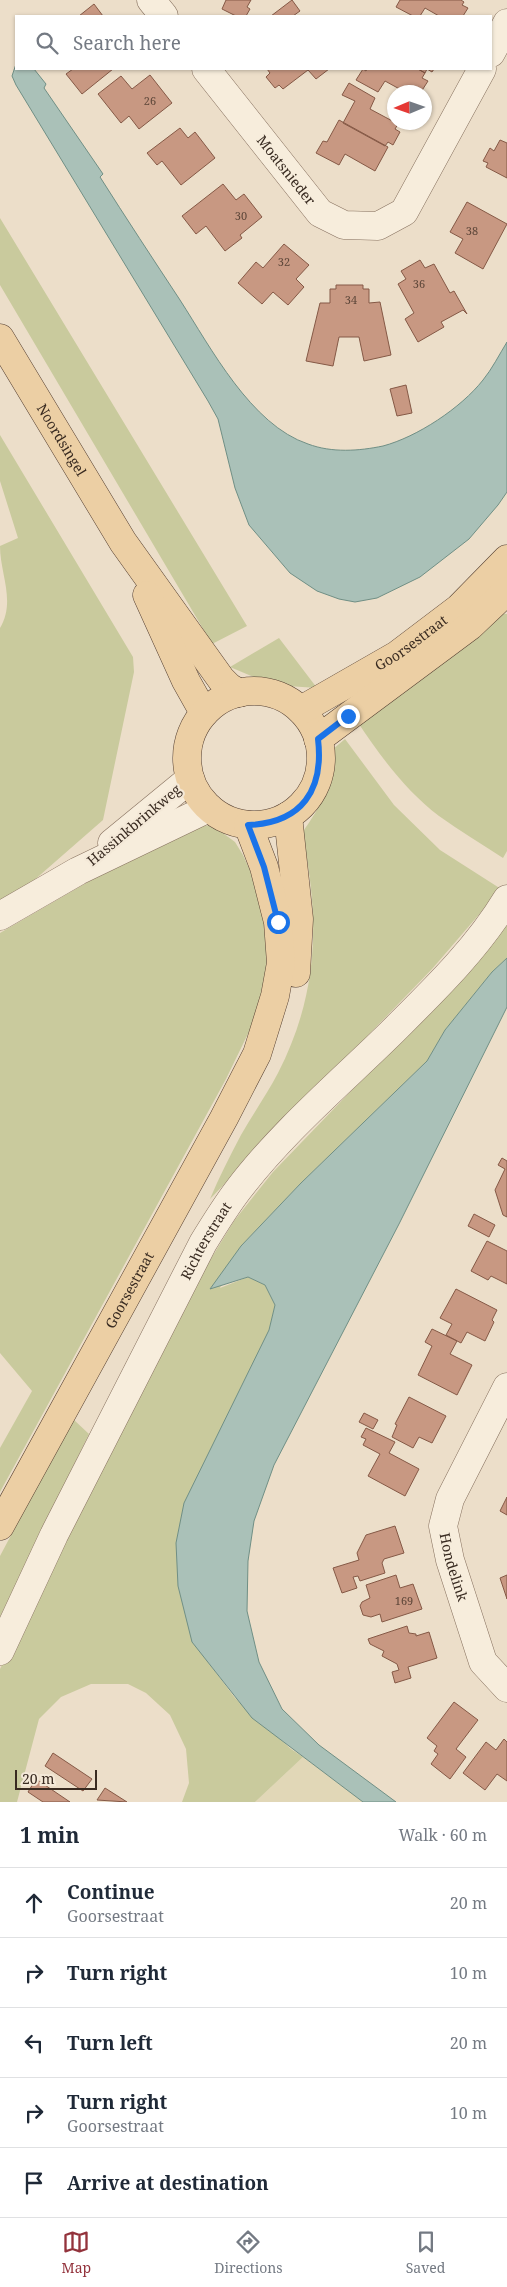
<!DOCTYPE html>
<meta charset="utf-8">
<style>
body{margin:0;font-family:"Noto Serif",serif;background:#f2f2f3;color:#1f2937}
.compass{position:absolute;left:387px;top:85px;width:45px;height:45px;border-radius:50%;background:#fff;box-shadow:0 1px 4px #0004;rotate:268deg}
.scale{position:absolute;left:15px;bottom:12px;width:82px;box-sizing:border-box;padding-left:5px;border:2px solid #392b21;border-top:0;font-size:14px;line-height:18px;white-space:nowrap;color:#392b21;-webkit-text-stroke:4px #f4e9d8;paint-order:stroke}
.stop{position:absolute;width:15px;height:15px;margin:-11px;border:4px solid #1a73e8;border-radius:50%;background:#fff}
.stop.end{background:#1a73e8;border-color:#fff;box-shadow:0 1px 5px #0008}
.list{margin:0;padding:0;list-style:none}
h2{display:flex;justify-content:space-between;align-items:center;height:65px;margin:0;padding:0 20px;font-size:21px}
h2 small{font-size:16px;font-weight:400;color:#747a83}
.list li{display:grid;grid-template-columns:32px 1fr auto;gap:15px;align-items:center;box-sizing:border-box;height:70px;padding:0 20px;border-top:1px solid #e0e1e3}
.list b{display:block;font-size:19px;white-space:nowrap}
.list p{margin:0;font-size:16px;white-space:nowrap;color:#747a83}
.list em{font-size:16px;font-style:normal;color:#747a83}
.icon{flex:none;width:28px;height:28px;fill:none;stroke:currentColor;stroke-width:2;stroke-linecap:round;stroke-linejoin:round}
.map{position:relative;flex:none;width:507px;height:1802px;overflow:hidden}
.search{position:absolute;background:#fff;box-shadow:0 1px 4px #0004;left:15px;right:15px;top:15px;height:55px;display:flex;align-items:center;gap:12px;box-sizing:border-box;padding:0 18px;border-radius:0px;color:#747a83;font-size:19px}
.sheet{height:415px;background:#fff}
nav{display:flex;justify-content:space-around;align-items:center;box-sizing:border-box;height:70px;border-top:1px solid #e0e1e3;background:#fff;font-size:14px;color:#747a83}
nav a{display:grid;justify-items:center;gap:2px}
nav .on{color:#93333c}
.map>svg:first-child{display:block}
.farmland{fill:#e1d7b7}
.green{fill:#c9ca9d}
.water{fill:#aac1b8;stroke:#708f85}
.building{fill:#c89882;stroke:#855946}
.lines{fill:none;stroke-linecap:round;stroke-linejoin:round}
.minor-casing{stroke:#87715f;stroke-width:29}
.major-casing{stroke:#564032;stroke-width:29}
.minor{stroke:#f7eddc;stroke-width:28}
.major{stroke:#eccfa4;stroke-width:28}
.route{stroke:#1a73e8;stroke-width:6}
.labels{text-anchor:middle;stroke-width:4.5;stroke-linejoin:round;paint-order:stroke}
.number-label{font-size:11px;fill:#5d4639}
.street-label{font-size:14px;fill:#392b21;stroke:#f4e9d8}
</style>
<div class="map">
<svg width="507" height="1802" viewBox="0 0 507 1802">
<rect width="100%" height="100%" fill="#ecdec9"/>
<!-- farmland -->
<path class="farmland" d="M303,1757L363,1802H255Z"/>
<!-- green -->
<path class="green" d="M0,218L247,626L212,644L0,285Z
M0,435L133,657L134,672L103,820L0,910V628C16,601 0,574 0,546L18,538L0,481Z
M486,612L507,614V851L503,858C482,844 460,831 439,816C406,791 380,756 357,721Z
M279,638L317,688L273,685L230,667Z
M345,739L394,805L440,850L501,889L432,969L210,1199C219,1177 230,1156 241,1135C253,1114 267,1094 278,1073C319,993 320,918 302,833C322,804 330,791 326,755Z
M212,825L235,842L243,855L252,875L270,931L272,953L262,1005L226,1079L0,1492V1448L32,1391L0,1353V933L181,828Z
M507,925V958L492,972L445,1030L427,1061L301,1183L241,1246L220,1288L248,1277L265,1285L275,1305L269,1330L178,1586L193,1642L235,1698L291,1749L303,1757L255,1802H182L189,1783L186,1749L170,1715L146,1693L128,1684H91L61,1697L39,1719L17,1802H0V1669L37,1592L187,1298L234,1221L273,1172L457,981L498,930Z
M73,1419L89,1434L0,1617V1556Z"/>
<!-- water -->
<path class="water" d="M16,64V69H34L46,84L44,88L103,174L100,177C126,218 153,259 180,300C211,348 251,425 308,444C332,453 359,451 383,446C417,437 461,408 483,380C492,369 499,355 507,342V492L498,505L469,539L420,577L377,598L355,602L339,599L317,591L290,573L249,525L235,488L218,419L208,401L16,85L12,76Z
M507,958V1007L399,1224L274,1465L254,1521L248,1561L247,1611L259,1662L282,1709L319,1745L396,1802H363L252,1718L192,1642L178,1586L176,1543L184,1503L269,1330L275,1305L265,1285L248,1277L210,1289L241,1246L301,1183L427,1061L445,1030L492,972Z"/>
<!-- building -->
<path class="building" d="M226,0H251L247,7L250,9L246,16H236L222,9Z
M292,0L300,11L293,16H271Z
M400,0H461L464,2L462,5L468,8L463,16H439L425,8L420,16H413L396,7Z
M94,4L103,16H79Z
M73,69H113L82,94L66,74Z
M267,69H329L316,79L308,70L283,89L279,85L275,88L266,77L270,73Z
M363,69L366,71L367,69H418L425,73L422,78L428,81L421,92H405L385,81L378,92L356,80Z
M418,69H434L432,72L427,69L425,73Z
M150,75L172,103L139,129L129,116L121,123L98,94L121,76L132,89Z
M349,83L375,98L370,109L398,124L395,129L400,132L393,145L388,142L385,146L343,123L355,101L342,95Z
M339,120L388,147L375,171L345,154L339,165L316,153L323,141L327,142Z
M180,128L188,138L195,132L215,158L181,185L162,161L157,165L147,153Z
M500,140L507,143V178L486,167L488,163L483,161L490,148L494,151Z
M223,184L236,200L244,194L262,217L240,235L242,238L225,251L206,226L196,234L182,216Z
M467,202L507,224L483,269L455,253L463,239L450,232Z
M284,244L309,265L296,279L304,287L288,305L273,292L262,304L238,283L256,262L263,268Z
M420,260L425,268L434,264L450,293L454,291L467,314L463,310L441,322L444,327L418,342L405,319L414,313L398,284L406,279L401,271Z
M336,285H363V289H369V303L380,302L391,355L364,361L359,337H339L333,366L306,361L320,303H330V289H336Z
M406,385L412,413L397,416L390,389Z
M502,1158L507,1161V1217L503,1215L495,1190L505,1169L498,1165Z
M474,1214L495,1225L489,1237L468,1226Z
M487,1241L507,1251V1284L491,1276L488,1280L471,1271Z
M456,1289L497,1310L492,1320L494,1322L485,1341L467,1332L461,1343L446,1335L452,1324L440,1318Z
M432,1329L457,1341L450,1354L472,1365L457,1395L418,1375L432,1346L425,1342Z
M409,1397L446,1416L432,1443L419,1437L413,1448L392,1437L397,1425L395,1424Z
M364,1413L378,1420L373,1429L359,1422Z
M366,1428L395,1442L389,1453L419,1469L405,1496L368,1476L380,1454L363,1445L366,1439L361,1437Z
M507,1497V1515L500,1511Z
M395,1526L404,1553L384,1559L382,1563L385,1573L360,1581L358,1576L353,1577L357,1588L342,1593L333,1568L359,1560L357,1553L366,1535Z
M396,1575L400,1588L413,1584L422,1609L382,1622L380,1614L371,1617L363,1615L360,1606L362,1602L370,1598L366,1585Z
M507,1575V1599L500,1578Z
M407,1626L409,1633L416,1634V1636L429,1632L437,1658L408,1667L411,1678L395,1683L392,1672L399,1670L397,1664L382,1656L384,1651L370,1644L368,1639Z
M454,1702L478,1720L456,1749L466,1757L450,1779L431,1764L438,1754L434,1751L437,1746L427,1738Z
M504,1739L507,1742V1781L497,1774L485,1790L463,1773L486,1742L496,1750Z
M53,1753L92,1779L83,1791L45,1766Z
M36,1779L70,1802H43L28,1792Z
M105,1788L127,1802L97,1800Z"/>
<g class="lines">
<!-- minor casing -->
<g class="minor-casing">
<g id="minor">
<path d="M151,0L164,16"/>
<path d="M491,53L507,23"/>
<path id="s1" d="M206,69L320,213L344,225L378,226L404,212L482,69"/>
<path d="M112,843L190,779"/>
<path d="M0,916L78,871L209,808"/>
<path id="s2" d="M507,1387L450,1499L443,1526L450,1560L483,1662L507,1688"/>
<path id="s3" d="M0,1651L54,1535L203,1243C214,1225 225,1207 238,1190C282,1132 340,1083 391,1033C433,991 476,950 507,899"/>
</g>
</g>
<!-- major casing -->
<g class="major-casing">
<g id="major">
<path id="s4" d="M0,338L123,542L221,679L229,687L239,693"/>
<path d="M147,595L186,681L204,713"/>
<circle cx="254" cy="758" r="67"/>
<path id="s5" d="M301,710L397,655L459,608L507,559"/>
<path d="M318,739L470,626L507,591"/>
<path d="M288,816L299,919L296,973"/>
<path id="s6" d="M0,1526L224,1118L257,1054L275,996L281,963L278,922L264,867L248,825"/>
</g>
</g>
<!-- minor -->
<use href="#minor" class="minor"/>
<!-- major -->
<use href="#major" class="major"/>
</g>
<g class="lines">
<!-- route -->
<path class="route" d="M278,922L264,867L248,825C302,823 324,790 318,739L348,716"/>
</g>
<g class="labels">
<!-- number labels -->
<g class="number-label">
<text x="150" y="105">26</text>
<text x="241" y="220">30</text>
<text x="472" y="235">38</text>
<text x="284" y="266">32</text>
<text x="419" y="288">36</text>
<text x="351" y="304">34</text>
<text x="404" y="1605">169</text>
</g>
<!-- street labels -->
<g class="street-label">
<text dy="5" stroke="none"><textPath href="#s1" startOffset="129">Moatsnieder</textPath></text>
<text dy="5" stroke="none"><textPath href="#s4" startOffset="119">Noordsingel</textPath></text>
<text dy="5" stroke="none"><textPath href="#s5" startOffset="129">Goorsestraat</textPath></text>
<text transform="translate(134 825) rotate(-40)" y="5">Hassinkbrinkweg</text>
<text dy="5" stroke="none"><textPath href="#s3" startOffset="459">Richterstraat</textPath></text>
<text dy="5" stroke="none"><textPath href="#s6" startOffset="269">Goorsestraat</textPath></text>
<text dy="5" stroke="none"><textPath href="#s2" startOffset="196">Hondelink</textPath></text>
</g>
</g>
</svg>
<svg class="compass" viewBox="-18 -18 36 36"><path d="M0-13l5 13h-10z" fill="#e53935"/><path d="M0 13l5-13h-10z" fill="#747a83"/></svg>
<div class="scale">20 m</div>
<div class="stop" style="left:278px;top:922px"></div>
<div class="stop end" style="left:348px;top:716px"></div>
<div class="search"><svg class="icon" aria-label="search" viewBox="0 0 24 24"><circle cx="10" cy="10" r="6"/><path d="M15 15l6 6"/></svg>Search here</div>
</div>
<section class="sheet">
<h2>1 min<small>Walk · 60 m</small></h2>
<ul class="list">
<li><svg class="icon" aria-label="ahead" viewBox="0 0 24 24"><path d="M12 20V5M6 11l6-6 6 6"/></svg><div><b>Continue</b><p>Goorsestraat</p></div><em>20 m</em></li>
<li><svg class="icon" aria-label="right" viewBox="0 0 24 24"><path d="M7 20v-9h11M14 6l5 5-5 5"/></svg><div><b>Turn right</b></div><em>10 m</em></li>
<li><svg class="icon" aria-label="left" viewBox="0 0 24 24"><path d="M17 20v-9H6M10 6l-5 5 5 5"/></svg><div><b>Turn left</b></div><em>20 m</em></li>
<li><svg class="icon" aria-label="right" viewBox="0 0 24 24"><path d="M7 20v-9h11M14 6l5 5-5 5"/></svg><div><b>Turn right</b><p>Goorsestraat</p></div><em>10 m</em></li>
<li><svg class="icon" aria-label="arrive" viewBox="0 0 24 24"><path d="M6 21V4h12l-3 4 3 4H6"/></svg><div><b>Arrive at destination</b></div></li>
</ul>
</section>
<nav>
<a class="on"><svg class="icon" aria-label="map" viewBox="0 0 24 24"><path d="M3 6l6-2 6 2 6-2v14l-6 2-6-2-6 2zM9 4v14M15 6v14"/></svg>Map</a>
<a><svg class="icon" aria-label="directions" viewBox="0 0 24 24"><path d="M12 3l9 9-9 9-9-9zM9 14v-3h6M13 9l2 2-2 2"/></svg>Directions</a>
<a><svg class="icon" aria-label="saved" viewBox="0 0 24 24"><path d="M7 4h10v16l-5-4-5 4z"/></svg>Saved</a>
</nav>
